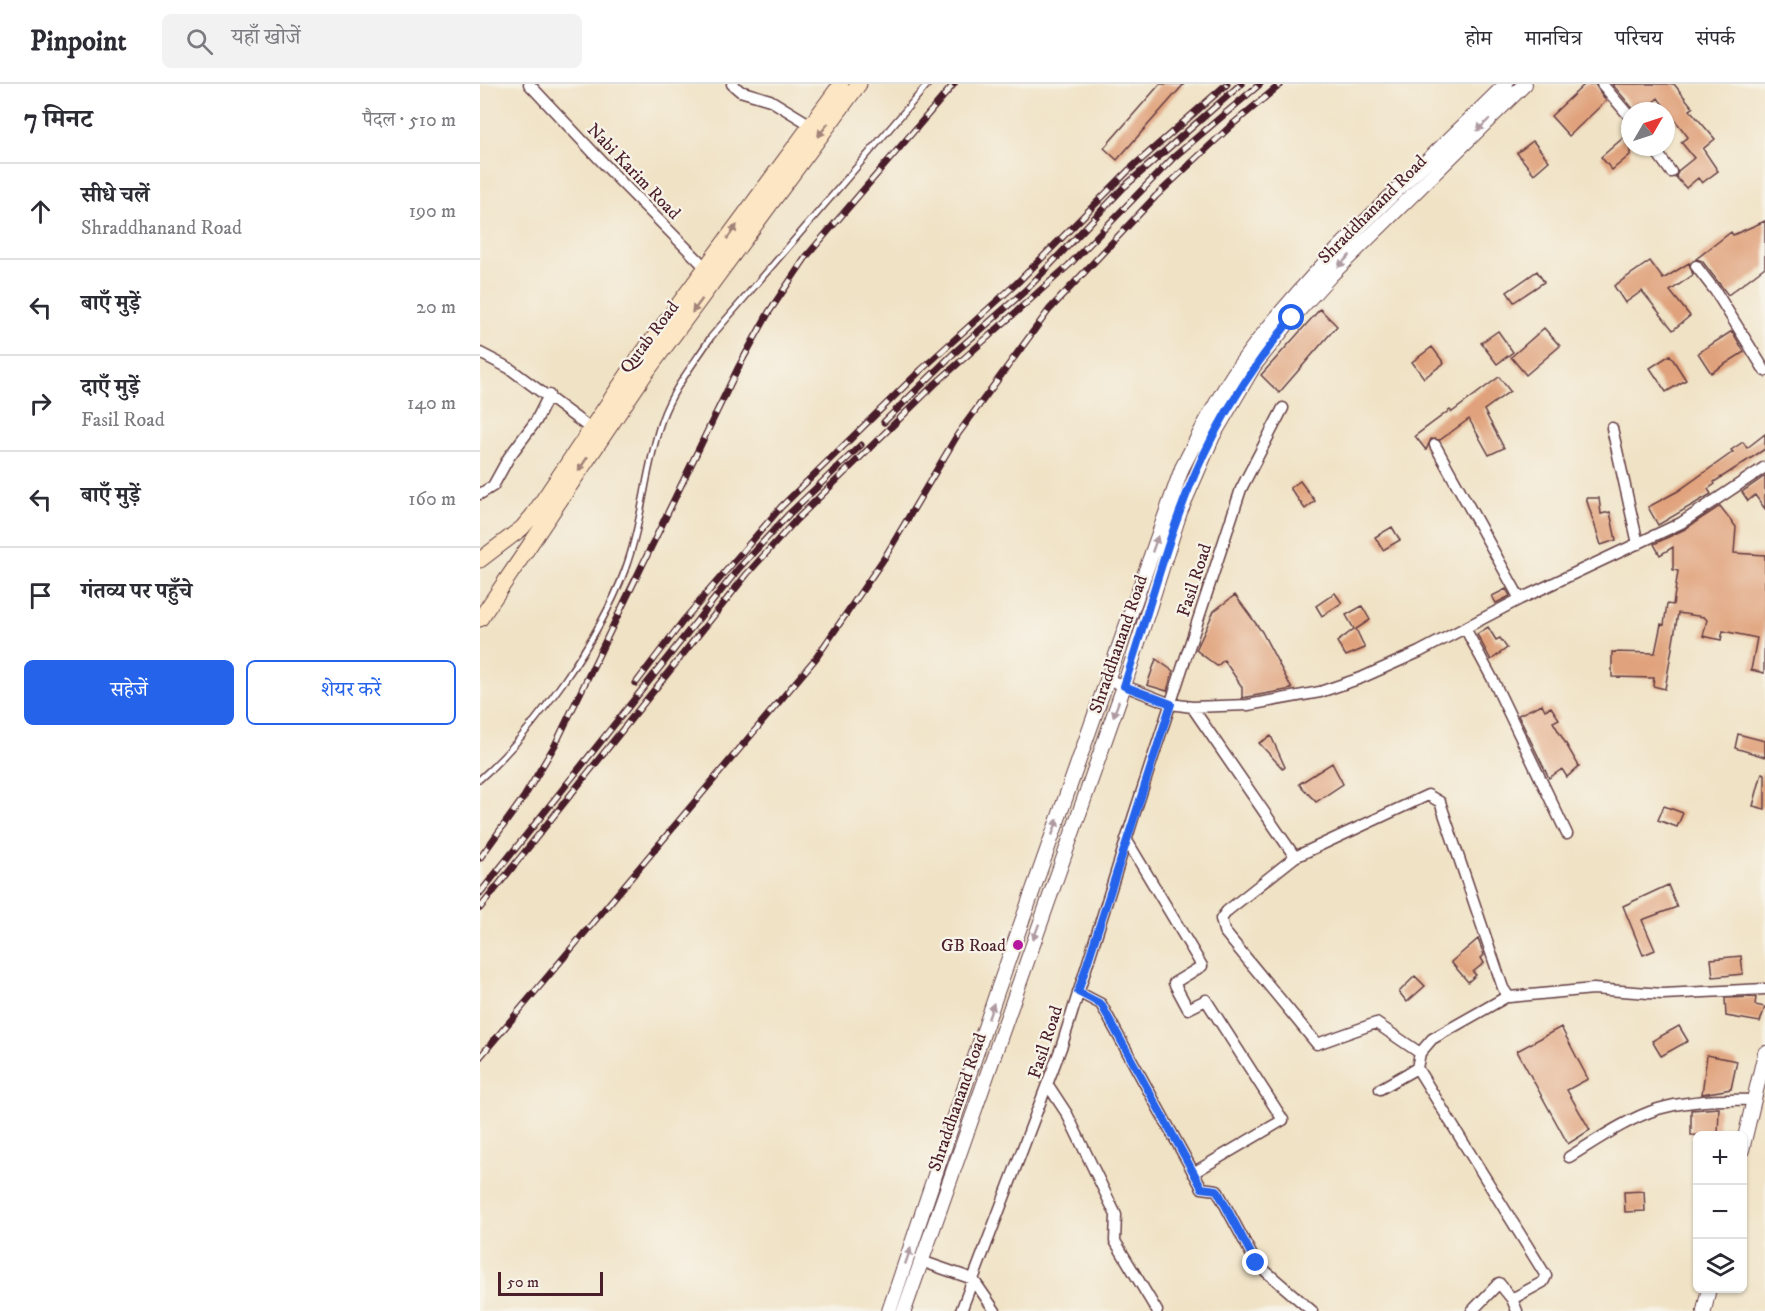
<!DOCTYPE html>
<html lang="hi">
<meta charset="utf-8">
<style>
body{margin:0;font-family:"IM FELL DW Pica","Noto Serif Devanagari",serif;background:#f2f2f3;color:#2b2b33}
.controls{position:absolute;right:18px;bottom:18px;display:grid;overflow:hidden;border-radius:9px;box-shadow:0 2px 4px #0004}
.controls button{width:54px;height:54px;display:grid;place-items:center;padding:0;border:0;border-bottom:2px solid #e1e1e2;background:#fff;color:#2b2b33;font:30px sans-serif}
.compass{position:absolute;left:1141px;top:18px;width:54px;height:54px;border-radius:50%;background:#fff;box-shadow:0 2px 4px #0004;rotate:51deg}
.scale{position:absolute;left:18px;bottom:15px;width:105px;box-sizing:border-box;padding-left:6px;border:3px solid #4a1f2b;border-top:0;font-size:16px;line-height:21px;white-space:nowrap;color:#4a1f2b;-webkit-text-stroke:4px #f7f3e8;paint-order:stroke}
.stop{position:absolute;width:18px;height:18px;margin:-14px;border:4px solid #2563eb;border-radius:50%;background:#fff}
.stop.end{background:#2563eb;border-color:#fff;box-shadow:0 2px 6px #0008}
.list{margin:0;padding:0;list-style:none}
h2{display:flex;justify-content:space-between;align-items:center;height:78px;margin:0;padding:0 24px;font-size:26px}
h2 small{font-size:20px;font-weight:400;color:#7c7c81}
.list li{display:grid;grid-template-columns:39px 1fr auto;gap:18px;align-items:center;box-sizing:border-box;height:96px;padding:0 24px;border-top:2px solid #e1e1e2}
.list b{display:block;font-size:22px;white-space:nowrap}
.list p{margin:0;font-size:20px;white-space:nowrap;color:#7c7c81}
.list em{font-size:20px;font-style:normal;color:#7c7c81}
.actions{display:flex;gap:12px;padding:18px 24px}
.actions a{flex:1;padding:14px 0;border:2px solid #2563eb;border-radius:9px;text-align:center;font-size:21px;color:#2563eb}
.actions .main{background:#2563eb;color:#fff}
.icon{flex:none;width:33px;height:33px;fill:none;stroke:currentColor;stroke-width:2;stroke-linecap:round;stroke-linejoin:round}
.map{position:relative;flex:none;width:1285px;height:1227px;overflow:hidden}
header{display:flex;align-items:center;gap:36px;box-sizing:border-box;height:84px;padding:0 30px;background:#fff;border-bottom:2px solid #e1e1e2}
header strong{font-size:28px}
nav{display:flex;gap:33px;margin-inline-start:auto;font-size:21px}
.search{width:420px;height:54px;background:#f2f2f3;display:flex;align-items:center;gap:15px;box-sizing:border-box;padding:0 21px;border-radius:9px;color:#7c7c81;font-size:22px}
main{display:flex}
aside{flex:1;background:#fff}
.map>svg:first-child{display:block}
.building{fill:#e0a27c}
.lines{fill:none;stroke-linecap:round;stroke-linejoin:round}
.service-casing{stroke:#633c42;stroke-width:8}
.minor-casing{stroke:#633c42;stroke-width:13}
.tertiary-casing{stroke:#633c42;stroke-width:16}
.secondary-casing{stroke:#633c42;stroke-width:17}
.service{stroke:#fff;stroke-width:5}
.minor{stroke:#fff;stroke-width:10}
.tertiary{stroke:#fff;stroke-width:14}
.secondary{stroke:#fce6c4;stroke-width:15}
.rail-casing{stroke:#4a1f2b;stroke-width:7}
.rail{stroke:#f7f3e8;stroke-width:4.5;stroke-dasharray:14;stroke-linecap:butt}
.oneway{fill:#ae9aa0}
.oneway2{fill:#a38278}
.route{stroke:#2563eb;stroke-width:8}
.poi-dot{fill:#b5179e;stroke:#f7f3e8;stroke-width:2}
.labels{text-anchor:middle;stroke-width:4.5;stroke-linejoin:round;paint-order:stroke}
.street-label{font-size:18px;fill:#4a1f2b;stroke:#f7f3e8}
.poi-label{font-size:18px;fill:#4a1f2b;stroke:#f7f3e8;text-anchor:end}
</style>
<header>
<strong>Pinpoint</strong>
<div class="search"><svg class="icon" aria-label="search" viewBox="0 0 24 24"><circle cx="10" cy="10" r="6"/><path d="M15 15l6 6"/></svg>यहाँ खोजें</div>
<nav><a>होम</a><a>मानचित्र</a><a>परिचय</a><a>संपर्क</a></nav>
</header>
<main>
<aside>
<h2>7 मिनट<small>पैदल · 510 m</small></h2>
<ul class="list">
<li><svg class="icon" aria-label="ahead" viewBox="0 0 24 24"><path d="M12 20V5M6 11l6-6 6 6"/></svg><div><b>सीधे चलें</b><p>Shraddhanand Road</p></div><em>190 m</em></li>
<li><svg class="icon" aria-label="left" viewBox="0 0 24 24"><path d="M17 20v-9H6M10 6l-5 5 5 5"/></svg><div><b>बाएँ मुड़ें</b></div><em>20 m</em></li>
<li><svg class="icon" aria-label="right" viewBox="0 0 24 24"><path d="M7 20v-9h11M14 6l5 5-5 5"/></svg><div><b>दाएँ मुड़ें</b><p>Fasil Road</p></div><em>140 m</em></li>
<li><svg class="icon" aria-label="left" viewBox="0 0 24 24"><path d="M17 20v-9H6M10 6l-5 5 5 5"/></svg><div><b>बाएँ मुड़ें</b></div><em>160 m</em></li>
<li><svg class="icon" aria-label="arrive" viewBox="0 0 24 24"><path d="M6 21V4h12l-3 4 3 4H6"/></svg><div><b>गंतव्य पर पहुँचे</b></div></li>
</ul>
<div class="actions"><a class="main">सहेजें</a><a>शेयर करें</a></div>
</aside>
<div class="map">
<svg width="1285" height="1227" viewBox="0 0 1285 1227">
<rect width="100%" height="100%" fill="#f7f3e8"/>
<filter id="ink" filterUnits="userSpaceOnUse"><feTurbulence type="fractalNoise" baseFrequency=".0167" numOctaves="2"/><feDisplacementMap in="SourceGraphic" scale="12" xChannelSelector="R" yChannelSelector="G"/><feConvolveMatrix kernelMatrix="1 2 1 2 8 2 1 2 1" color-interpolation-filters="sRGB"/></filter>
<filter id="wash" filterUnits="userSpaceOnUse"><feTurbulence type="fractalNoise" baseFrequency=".008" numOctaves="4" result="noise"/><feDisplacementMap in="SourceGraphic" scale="24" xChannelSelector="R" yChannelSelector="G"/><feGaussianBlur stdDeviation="1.35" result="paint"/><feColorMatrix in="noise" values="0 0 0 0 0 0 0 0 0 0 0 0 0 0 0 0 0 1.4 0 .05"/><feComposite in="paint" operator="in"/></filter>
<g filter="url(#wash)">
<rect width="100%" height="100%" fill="#f0e2c5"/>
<g id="blocks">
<!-- building -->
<path class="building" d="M680,0H704L637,76L624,64Z
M1105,0H1115L1126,17L1089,52L1071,32Z
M1132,0H1194L1213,24L1210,26L1235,55L1223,65L1238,87L1222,99L1218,94L1206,104L1196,93L1198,87L1214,74L1201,58L1208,53L1178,14L1163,27H1155Z
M1150,48V71L1132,86L1121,73Z
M1053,57L1069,77L1054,90L1037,69Z
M1285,137V183L1248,211L1222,177L1216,175L1251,148L1253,151Z
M1170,177L1183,195L1209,179L1213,191L1190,207L1210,232L1193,246L1162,207L1145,219L1134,202Z
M1057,187L1064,198L1034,218L1027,208Z
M840,225L857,242L799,309L781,291Z
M1064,244L1080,262L1046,291L1031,273Z
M1018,247L1033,268L1017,280L1001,259Z
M1252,247L1264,268L1231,289L1218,269Z
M952,263L964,279L944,294L932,278Z
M1190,271L1206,296L1186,308L1170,284Z
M1019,293L1030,307L1004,326L1024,364L1009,371L989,335L960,356L951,355L946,366L935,352L970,326L972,328Z
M1285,350V365L1234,398L1235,400L1228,405L1231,410L1178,441L1168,423L1198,407L1253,368L1251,366L1263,358L1267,364Z
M1285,392V425L1275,411L1268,417L1262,408Z
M820,397L835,417L825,425L810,404Z
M1106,414H1119L1121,430L1130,428L1136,456L1121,461Z
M1240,422L1256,443L1254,469L1285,471L1284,589L1271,586L1277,554L1243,547L1241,556L1223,552L1227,536L1224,533L1198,529L1185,605L1173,602L1174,594L1132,593V568L1175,569L1181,540L1184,541L1187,520L1193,521L1198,487L1193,486V463L1180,471L1174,460L1205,445Z
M912,443L920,456L903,466L895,453Z
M1026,505L1030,512L1016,519L1012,512Z
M855,509L862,519L842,532L836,522Z
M755,511L782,548L812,605L762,614V603L744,576L737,582L716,566L734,527Z
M882,522L890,536L876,545L885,564L866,572L857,558L874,545L866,531Z
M1008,543L1016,556L1020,554L1027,564L1011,576L997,550Z
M676,575L693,587L687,607L667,601Z
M1062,620L1065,626L1071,623L1079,635L1073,638L1099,682L1087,693L1082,685L1069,694L1038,631Z
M1258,650L1285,657V673L1255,664Z
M791,652L805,683L803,685L779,659Z
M852,679L863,700L836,718L819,700Z
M1282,689L1285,690V725L1273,722Z
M1184,722L1203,729L1197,743L1178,736Z
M1188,801L1197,823L1162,836L1175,866L1163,871L1143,822Z
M998,855L1004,871L1001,874L1004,879L993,888L996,891L988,898L971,878Z
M1261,872L1263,890L1233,893L1231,875Z
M935,892L945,902L927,918L919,908Z
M1276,913L1275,921L1285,923L1280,938L1246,932L1245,914Z
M1199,942L1208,957L1181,972L1172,957Z
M1081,943L1108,995L1087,1006L1110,1046L1088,1060L1037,967Z
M1227,971L1257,977L1251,1005L1222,1010Z
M1239,1024L1238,1052L1211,1051V1026Z
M1164,1107L1165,1127L1145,1128L1144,1108Z"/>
</g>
</g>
<g filter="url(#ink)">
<use href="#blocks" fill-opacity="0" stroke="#633c42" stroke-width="1.5"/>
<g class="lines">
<!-- service casing -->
<g class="service-casing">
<path id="service" d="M0,695C54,647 120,554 145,486C163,437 165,384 182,335C192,306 215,278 231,253L448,0"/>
</g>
<!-- minor casing -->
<g class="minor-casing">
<path id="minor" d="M49,0L142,99L230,188
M252,0L260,7L290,16L331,41
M1122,0L1150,33
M1173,63L1191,88
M1216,182L1236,208L1285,287
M0,269L29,284L111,345
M1132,344L1158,460
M955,361L1040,515
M0,410L13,402L29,373L56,337L69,311
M985,544L1013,596L1087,750
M627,595L691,620L712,623L768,621L840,608L881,594L939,568L1040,515L1201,439L1285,383
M712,623L815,773
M646,755L722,882L694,899L708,925L726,916L803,1036L713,1089
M598,908L621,920L722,1104L737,1106L776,1179L832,1227
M1028,912L952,955L940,969L937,984L1066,1192L1063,1198L1032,1215L1037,1227
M940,969L896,939L837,960L744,847L741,835L747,827L815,773L948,711L960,718L1023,904L1029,913L1113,905L1183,910L1285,905
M568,1001L587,1030L636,1131L635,1157L677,1227
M900,1005L937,984
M1089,1073C1117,1056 1147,1035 1178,1025C1209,1016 1243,1015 1275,1016
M441,1177L493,1195L515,1227
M481,1227L582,961L654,731L761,405L803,324
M992,1227L1019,1199L1032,1215"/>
</g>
<!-- tertiary casing -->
<g class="tertiary-casing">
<path id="tertiary" d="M1262,1066L1285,969
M409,1227L517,908L702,384C719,351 736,316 757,285C831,180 936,90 1026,0
M424,1227L644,602L700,428L733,352L774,282L812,234L851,191L1045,0
M1224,1227L1229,1204"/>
</g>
<!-- secondary casing -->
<g class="secondary-casing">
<path id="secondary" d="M0,476L42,444L53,431L156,278L361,0
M0,535L165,290L379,0"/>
</g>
<!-- service -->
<use href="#service" class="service"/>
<!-- minor -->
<use href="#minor" class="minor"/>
<!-- tertiary -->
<use href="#tertiary" class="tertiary"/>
<!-- secondary -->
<use href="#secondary" class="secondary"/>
<!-- rail casing -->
<g class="rail-casing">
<path id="rail" d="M404,338L474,269L547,205L644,103L761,0
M156,599L203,537L301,423L441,286L538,198L648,87L747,0
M0,774L44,713L75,661L258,284L289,228L326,173L474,0
M0,809L259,484L309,430L381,361
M0,824L267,490L316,436L455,300L589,181L694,73L780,0
M0,973L336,574L405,473L478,350L569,226L676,112L753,40L801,0"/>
</g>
<!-- rail -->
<use href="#rail" class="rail"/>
</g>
<!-- one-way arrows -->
<defs><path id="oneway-solid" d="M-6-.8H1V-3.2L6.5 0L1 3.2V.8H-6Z" transform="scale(1.5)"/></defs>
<g class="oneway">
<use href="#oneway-solid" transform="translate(1003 41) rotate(136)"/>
<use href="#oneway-solid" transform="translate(864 177) rotate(135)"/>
<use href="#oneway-solid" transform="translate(675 460) rotate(-71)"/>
<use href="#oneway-solid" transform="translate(636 625) rotate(110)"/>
<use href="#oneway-solid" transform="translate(575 743) rotate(-71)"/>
<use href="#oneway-solid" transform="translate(556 848) rotate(110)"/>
<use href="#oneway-solid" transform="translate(511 927) rotate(-71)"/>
<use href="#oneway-solid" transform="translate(428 1172) rotate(-71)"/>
</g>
<g class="oneway2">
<use href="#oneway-solid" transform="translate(343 46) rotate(128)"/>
<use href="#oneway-solid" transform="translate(252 148) rotate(-54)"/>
<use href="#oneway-solid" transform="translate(217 222) rotate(127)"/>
<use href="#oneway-solid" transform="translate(103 380) rotate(123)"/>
</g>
</g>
<g class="lines" filter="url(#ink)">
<!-- route -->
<path class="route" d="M776,1179L737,1106L722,1104L621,920L598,908L691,620L644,602C672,519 692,430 733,352C755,310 782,271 812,234"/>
</g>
<!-- markers -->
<circle class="poi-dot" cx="538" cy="861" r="6"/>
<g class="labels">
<!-- street labels -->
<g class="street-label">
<text transform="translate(154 87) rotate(46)" y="6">Nabi Karim Road</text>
<text transform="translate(892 125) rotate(-45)" y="6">Shraddhanand Road</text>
<text transform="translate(169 253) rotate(-53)" y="6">Qutab Road</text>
<text transform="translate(714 496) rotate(-72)" y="6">Fasil Road</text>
<text transform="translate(638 560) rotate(-71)" y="6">Shraddhanand Road</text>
<text transform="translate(565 958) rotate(-72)" y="6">Fasil Road</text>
<text transform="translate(477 1018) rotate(-71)" y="6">Shraddhanand Road</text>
</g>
<!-- poi labels -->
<g class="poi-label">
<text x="526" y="867">GB Road</text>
</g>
</g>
</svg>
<div class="controls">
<button>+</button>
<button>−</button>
<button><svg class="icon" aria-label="layers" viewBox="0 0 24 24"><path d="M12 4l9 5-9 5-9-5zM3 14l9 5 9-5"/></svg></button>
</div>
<svg class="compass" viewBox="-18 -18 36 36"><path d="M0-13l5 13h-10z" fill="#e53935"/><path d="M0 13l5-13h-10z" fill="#7c7c81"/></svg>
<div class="scale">50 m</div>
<div class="stop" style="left:812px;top:234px"></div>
<div class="stop end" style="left:776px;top:1179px"></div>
</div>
</main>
